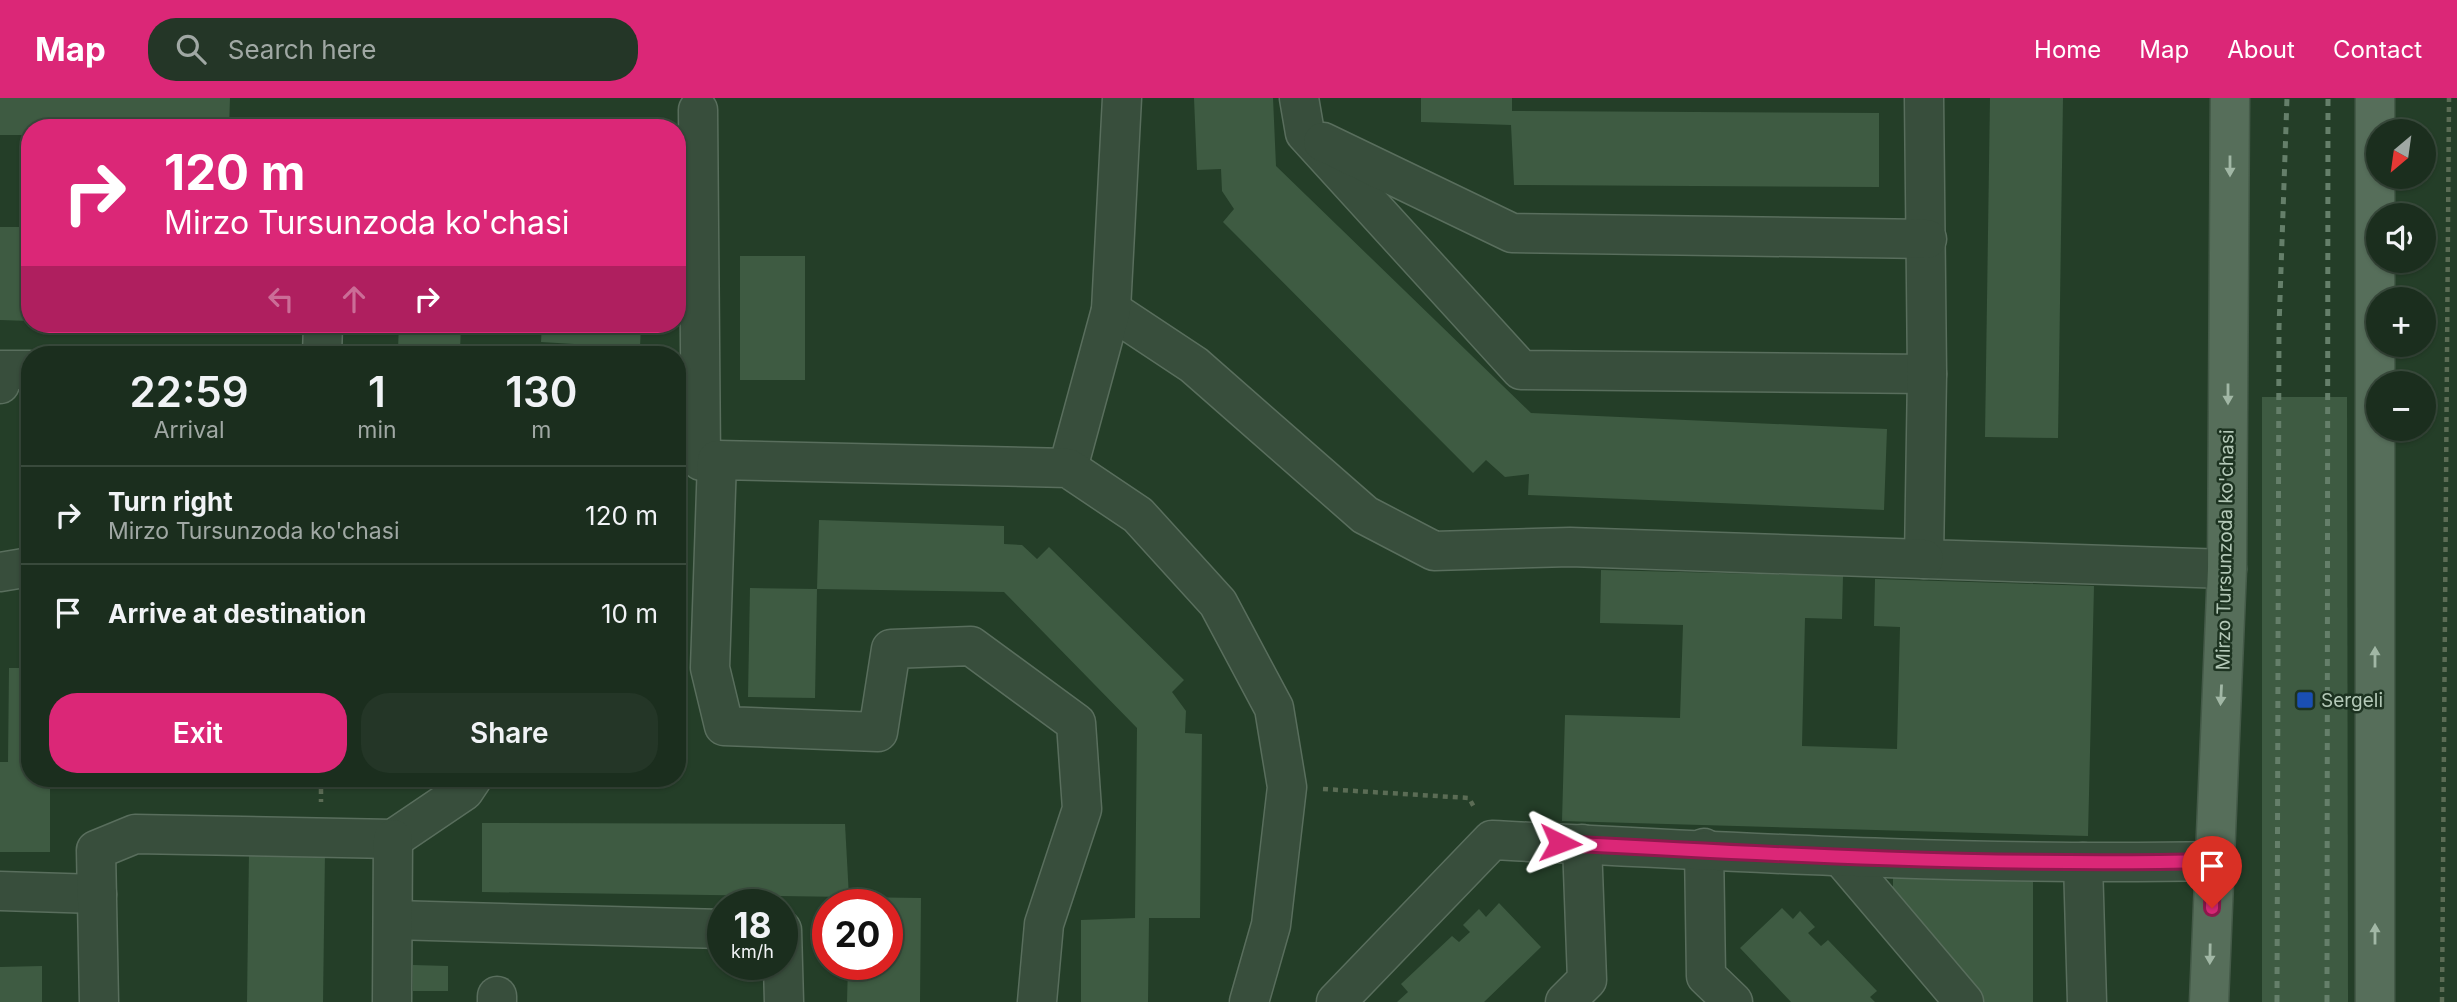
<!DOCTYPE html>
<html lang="en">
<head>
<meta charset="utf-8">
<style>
	body { margin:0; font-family:Inter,sans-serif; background:#243627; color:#f1f3f6; height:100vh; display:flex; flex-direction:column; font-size:26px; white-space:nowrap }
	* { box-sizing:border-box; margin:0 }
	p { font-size:23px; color:#a0a8a4 }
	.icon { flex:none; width:38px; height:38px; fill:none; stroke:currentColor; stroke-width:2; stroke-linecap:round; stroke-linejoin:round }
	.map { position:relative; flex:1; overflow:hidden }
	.drawer { position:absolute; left:21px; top:248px; width:665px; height:441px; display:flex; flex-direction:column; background:#1b2e1e; border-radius:28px; box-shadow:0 2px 5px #0004,0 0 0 2px #394a3c }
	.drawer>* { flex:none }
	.hud { position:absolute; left:21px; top:21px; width:665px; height:214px; border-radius:28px; box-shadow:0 2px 5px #0004,0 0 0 2px #394a3c; background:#db2777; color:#fff; overflow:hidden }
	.needle { width:46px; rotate:209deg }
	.controls { position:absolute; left:2366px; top:21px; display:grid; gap:14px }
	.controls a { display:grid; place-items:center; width:70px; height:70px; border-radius:50%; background:#1b2e1e; box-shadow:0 2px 5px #0004,0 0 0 2px #394a3c; font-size:35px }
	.speed { position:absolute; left:707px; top:791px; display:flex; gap:14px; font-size:35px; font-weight:700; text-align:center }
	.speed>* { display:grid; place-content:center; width:91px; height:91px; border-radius:50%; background:#1b2e1e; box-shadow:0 2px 5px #0004,0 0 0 2px #394a3c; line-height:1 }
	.speed small { font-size:18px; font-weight:400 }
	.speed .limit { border:10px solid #d22; background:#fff; color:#111 }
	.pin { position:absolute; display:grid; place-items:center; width:60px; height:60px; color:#fff; margin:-72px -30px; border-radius:50% 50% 50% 0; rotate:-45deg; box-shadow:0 0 7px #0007 }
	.pin .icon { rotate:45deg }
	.me { position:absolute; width:77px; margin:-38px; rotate:93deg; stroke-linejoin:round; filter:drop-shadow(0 0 5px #0008) }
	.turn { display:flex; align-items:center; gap:24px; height:147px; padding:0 28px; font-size:32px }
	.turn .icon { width:91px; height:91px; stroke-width:2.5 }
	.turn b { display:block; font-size:49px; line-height:60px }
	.lanes { display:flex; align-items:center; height:66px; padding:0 28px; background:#0003; justify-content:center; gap:35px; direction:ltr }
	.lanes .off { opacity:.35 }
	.eta { display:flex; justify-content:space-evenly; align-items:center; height:119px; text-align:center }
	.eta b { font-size:42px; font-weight:600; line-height:49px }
	.primary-button { display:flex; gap:14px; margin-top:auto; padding:14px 28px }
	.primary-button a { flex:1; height:80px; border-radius:28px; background:#db2777; color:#fff; font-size:28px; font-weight:600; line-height:80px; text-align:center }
	.primary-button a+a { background:#243627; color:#f1f3f6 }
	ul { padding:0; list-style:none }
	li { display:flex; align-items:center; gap:21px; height:98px; padding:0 28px; border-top:2px solid #394a3c }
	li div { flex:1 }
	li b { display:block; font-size:26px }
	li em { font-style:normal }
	header { display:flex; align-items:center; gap:42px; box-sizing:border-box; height:98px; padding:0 35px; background:#db2777; color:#fff }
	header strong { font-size:33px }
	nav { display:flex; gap:38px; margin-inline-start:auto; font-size:24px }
	.search { width:490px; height:63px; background:#243627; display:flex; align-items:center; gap:18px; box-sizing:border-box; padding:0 24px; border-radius:28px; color:#a0a8a4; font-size:26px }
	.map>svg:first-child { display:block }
	.building { fill:#3e5b42 }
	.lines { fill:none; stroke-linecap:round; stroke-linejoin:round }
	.minor-casing { stroke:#596e5d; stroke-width:41 }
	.major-casing { stroke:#445a48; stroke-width:41 }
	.path { stroke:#5b6c55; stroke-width:4.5; stroke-dasharray:5 5; stroke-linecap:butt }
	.minor { stroke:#384e3c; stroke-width:38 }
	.major { stroke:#566e5a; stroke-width:38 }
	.rail { stroke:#657f6a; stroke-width:5; stroke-dasharray:7 7; stroke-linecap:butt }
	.oneway { fill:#a1b7a5 }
	.route-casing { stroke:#8e194d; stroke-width:18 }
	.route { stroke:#db2777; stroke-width:12 }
	.transit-dot { fill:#1a4fb4; stroke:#1d3321; stroke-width:2.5 }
	.labels { text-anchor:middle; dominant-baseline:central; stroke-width:5; stroke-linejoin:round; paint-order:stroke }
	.street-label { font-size:19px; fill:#b4c9b8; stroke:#1d3321 }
	.poi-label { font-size:19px; fill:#b4c9b8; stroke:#1d3321; text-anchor:start }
</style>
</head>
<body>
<header>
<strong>Map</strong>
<div class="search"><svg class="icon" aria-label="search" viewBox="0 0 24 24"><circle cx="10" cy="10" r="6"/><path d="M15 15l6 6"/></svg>Search here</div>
<nav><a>Home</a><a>Map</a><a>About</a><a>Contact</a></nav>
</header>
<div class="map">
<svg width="2457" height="904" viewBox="0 0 2457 904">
	<rect width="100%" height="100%" fill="#243e28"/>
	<!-- building -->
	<g class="building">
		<path d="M0,0H230L229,30H30V37H0Z"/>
		<path d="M1194,0H1273L1276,68L1531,315L1887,331L1884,412L1528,397L1529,376L1505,379L1486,362L1473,375L1223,124L1234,111L1222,93L1221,71L1197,72Z"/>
		<path d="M1421,0H1512V13L1879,15V89L1514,87L1511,27L1421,24Z"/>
		<path d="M1990,0H2063L2058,340L1985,339Z"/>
		<path d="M0,129H30V223L0,222Z"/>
		<rect x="740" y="158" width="65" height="124"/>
		<path d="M399,226H461L460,254L398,251Z"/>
		<path d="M542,226H641L640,250L541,244Z"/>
		<path d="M2262,299H2347L2348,904H2262Z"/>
		<path d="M819,422L1004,428V446L1022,447L1037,461L1049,449L1184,582L1172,594L1186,613L1185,635L1202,636L1200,820H1149L1148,904H1081V822L1135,820L1137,630L1004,494L817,491Z"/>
		<path d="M1601,472L1843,478L1842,521L1805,520L1802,648L1897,651L1900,529L1874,528L1875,481L2094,488L2088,738L1562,723L1565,617L1680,620L1683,527L1600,525Z"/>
		<path d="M750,490L817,491L815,600L748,599Z"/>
		<path d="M9,570H30V681H50V754H0V664H8Z"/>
		<path d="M482,725L845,726L849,799L482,794Z"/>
		<path d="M249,754H325L323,904H247Z"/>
		<path d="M1893,779L2033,782V904H1983L1893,802Z"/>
		<path d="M849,799L921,800L920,904H847L848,866H887V807H849Z"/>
		<path d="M1499,805L1541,849L1484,904H1397L1408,894L1401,886L1452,838L1459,844L1470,834L1463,827L1479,811L1486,819Z"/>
		<path d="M1782,810L1793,821L1800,813L1815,829L1808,835L1821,848L1828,842L1877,893L1870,899L1875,904H1791L1740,850Z"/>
		<path d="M413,867L448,868V893H413Z"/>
		<path d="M42,868V904H0V869Z"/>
	</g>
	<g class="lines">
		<defs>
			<g id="minor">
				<path d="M1299,0L1305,35L1521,272L1927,276"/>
				<path d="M1924,0L1927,276L1924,461L2227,471"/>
				<path d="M698,12L701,363"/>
				<path d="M1323,44L1512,135L1927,141"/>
				<path d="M1111,212L1194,267L1365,417L1434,453L1570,449L1924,461"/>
				<path d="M322,257L323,226"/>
				<path d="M0,286L2,272H30"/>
				<path d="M1068,370L1111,212L1122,0"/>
				<path d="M0,474L30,469"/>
				<path d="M1704,750L1706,878L1733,904"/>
				<path d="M1841,759L1964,904"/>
				<path d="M2083,764L2087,904"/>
				<path d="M0,793L97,796"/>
				<path d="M393,822L723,831"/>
				<path d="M782,832L784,904"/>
				<path d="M497,898V904"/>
				<path d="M99,904L96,752L135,736L393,741L464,693L472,681"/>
				<path d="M392,904L393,741"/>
				<path d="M1037,904L1044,826L1082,711L1076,625L971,548L891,551L878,634L724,628L710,570L717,362L1068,370L1138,417L1218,505L1274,610L1287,689L1271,827L1249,904"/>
				<path d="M1336,904L1492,742C1732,754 1973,768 2213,763"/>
				<path d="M1565,904L1587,882L1582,746"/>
			</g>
			<g id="major">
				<path d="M2375,0V904"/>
				<path d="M2209,904L2227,471L2230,0"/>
			</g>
		</defs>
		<!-- minor casing -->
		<use href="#minor" class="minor-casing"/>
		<!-- major casing -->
		<use href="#major" class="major-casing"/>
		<!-- path -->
		<g class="path">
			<path d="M321,681V704"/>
			<path d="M1323,691L1469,700L1475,711"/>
			<path d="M2442,904L2449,0"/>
		</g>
		<!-- minor -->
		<use href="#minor" class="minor"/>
		<!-- major -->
		<use href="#major" class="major"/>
		<!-- rail -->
		<g class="rail">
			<path d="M2277,904L2279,229L2287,0"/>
			<path d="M2327,904L2328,0"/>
		</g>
	</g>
	<!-- one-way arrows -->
	<defs><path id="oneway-solid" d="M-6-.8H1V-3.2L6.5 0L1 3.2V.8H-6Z" transform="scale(1.75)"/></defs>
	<g class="oneway">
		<use href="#oneway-solid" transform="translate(2230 68) rotate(90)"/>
		<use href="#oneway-solid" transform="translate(2228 296) rotate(90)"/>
		<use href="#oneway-solid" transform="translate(2375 559) rotate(-90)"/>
		<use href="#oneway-solid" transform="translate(2221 597) rotate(93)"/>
		<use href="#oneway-solid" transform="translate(2375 836) rotate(-90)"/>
		<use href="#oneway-solid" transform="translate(2210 856) rotate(91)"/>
	</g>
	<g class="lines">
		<defs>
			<path id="route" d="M1560,745C1777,757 1995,768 2213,763L2212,810"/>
		</defs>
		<!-- route casing -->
		<use href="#route" class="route-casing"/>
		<!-- route -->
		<use href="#route" class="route"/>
	</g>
	<!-- markers -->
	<rect class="transit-dot" x="2296" y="593" width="18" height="18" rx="3.5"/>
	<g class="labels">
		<!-- street labels -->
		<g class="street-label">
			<text transform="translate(2225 452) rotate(-89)">Mirzo Tursunzoda ko'chasi</text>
		</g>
		<!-- poi labels -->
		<g class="poi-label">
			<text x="2321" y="602">Sergeli</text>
		</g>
	</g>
</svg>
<div class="controls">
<a><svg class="needle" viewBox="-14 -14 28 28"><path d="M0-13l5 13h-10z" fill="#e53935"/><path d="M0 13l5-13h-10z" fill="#a0a8a4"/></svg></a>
<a><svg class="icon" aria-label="sound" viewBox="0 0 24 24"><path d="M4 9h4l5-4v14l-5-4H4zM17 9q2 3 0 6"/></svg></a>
<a>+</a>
<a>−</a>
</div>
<div class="speed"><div>18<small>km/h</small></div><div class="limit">20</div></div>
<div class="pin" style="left:2212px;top:810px;background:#d93025"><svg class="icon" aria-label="arrive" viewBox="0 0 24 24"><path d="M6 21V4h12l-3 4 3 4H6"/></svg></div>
<svg class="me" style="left:1560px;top:745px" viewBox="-20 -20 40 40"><path d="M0-17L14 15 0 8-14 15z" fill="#db2777" stroke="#fff" stroke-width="4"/></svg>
<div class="hud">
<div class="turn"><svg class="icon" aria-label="right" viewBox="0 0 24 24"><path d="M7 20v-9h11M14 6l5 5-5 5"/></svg><div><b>120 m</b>Mirzo Tursunzoda ko'chasi</div></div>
<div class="lanes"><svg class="icon off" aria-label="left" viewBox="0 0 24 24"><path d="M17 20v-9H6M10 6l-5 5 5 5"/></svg><svg class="icon off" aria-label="ahead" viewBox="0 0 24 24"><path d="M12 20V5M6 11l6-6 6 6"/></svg><svg class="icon" aria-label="right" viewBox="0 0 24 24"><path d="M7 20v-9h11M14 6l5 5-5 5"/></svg></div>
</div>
<section class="drawer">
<div class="eta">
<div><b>22:59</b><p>Arrival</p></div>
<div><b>1</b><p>min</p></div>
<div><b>130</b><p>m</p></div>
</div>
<ul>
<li><svg class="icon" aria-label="right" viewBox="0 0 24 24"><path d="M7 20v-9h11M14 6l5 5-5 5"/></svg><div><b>Turn right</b><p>Mirzo Tursunzoda ko'chasi</p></div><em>120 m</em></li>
<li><svg class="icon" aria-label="arrive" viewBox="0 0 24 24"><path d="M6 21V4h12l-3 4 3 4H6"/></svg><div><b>Arrive at destination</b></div><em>10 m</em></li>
</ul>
<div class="primary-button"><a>Exit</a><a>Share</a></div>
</section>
</div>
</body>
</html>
